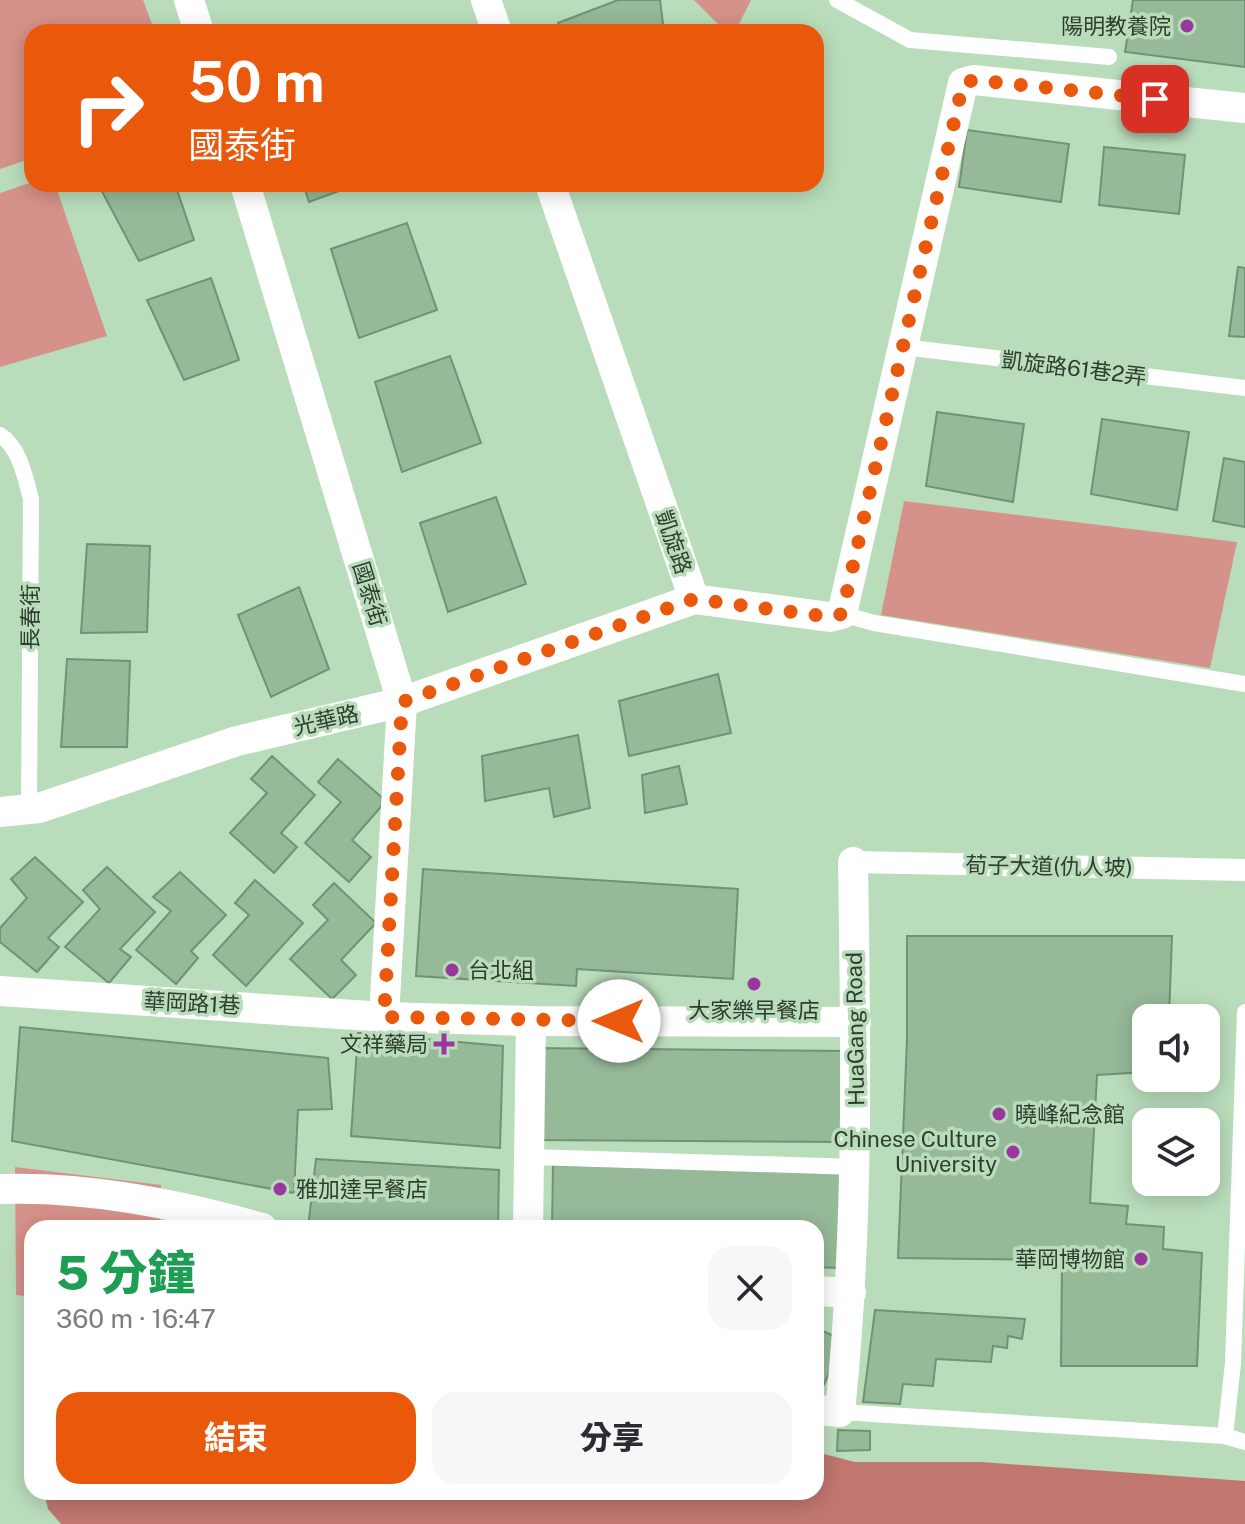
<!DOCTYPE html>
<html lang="zh-TW">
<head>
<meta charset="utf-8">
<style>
	body { margin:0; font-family:"Public Sans","Noto Sans TC",sans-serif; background:#f7f7f7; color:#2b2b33; height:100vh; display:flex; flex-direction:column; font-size:30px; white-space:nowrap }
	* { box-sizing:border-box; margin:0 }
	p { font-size:26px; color:#7c7c81 }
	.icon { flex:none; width:44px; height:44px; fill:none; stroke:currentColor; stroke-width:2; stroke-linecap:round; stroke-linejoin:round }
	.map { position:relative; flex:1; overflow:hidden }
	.sheet { position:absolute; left:24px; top:1220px; width:800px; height:280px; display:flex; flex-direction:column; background:#fff; border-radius:24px; box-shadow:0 4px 20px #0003 }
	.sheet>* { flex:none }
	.top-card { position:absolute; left:24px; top:24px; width:800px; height:168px; border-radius:24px; box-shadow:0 4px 20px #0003; background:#ea580c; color:#fff; overflow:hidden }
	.tools { position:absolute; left:1132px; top:1004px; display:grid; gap:16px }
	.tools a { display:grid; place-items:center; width:88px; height:88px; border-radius:16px; background:#fff; box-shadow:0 4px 20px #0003; font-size:40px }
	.pin { position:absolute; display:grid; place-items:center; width:68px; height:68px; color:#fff; margin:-34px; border-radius:16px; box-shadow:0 4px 12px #0006 }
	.me { position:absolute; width:88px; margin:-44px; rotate:270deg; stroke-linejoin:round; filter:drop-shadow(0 0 6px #0008) }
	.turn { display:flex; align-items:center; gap:28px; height:168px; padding:0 32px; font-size:36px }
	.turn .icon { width:104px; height:104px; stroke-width:2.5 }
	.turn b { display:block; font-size:56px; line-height:68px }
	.round { display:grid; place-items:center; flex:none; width:84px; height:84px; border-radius:24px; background:#f7f7f7 }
	.head { display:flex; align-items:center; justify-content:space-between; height:136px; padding:0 32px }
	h1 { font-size:48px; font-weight:800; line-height:60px; color:#1e9e55 }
	.primary-button { display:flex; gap:16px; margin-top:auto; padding:16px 32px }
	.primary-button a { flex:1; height:92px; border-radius:24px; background:#ea580c; color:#fff; font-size:32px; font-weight:800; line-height:92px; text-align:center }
	.primary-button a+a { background:#f7f7f7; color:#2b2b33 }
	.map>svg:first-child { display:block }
	.green { fill:#d5928a }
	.forest { fill:#c1776f }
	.building { fill:#96b998; stroke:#719373; stroke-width:2 }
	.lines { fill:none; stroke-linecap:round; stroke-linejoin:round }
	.service { stroke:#fff; stroke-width:16 }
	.pedestrian { stroke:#fff; stroke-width:22 }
	.minor { stroke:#fff; stroke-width:30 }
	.route { stroke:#ea580c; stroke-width:14; stroke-dasharray:0 25.2 }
	.poi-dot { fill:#9a379e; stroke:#b9ddbb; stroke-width:3 }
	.labels { text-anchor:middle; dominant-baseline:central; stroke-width:7; stroke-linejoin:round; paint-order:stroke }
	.poi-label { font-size:22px; fill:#2f3d30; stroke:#b9ddbb; text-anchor:end }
	.street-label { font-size:22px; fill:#2f3d30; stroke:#b9ddbb }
</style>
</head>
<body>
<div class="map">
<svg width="1245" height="1524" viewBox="0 0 1245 1524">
	<rect width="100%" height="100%" fill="#b9ddbb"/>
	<!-- green -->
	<g class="green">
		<path d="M0,0H143L155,32H32V158L0,169Z"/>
		<path d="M694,0H751L735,32H726Z"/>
		<path d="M32,182V184H55L107,336L0,367V193Z"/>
		<path d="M904,501L1237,542L1210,668L881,615Z"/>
		<path d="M15,1167L161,1185L160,1228H32V1297L16,1295Z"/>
	</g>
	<!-- forest -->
	<path class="forest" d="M816,1452L855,1462H981L1245,1481V1524H61L48,1509L44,1492H816Z"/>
	<!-- building -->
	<g class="building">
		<path d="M618,0H660L664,32H560L558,23Z"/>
		<path d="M1133,0H1245V67L1125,52Z"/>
		<path d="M967,130L1069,144L1061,202L959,187Z"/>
		<path d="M1104,147L1185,155L1179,214L1099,205Z"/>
		<path d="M98,184H175L194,240L139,261Z"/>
		<path d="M303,184H358L309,202Z"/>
		<path d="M407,223L437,310L359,338L331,249Z"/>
		<path d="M1238,267L1245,268V337L1229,336Z"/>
		<path d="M211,278L239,360L184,380L147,300Z"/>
		<path d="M450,356L481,443L402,472L375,382Z"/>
		<path d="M937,412L1024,424L1013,502L926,486Z"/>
		<path d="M1102,419L1189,432L1177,510L1091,494Z"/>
		<path d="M1224,458L1245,462V527L1213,521Z"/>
		<path d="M496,497L526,584L448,612L420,523Z"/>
		<path d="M87,544L150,546L147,632L81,633Z"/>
		<path d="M299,587L329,669L271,697L238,615Z"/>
		<path d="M67,659L130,661L127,747H61Z"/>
		<path d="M718,674L731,733L629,756L619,701Z"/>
		<path d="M578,735L590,808L554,817L549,788L485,801L482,756Z"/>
		<path d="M272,756L315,795L281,833L297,847L274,873L230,833L267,793L251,779Z"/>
		<path d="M338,759L386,801L352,840L371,857L349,882L305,843L341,802L318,782Z"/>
		<path d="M679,766L687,804L645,813L642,775Z"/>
		<path d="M35,857L83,902L48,938L59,947L37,972L0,942V928L27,898L11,879Z"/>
		<path d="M107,867L155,912L120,949L131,957L109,983L65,947L100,909L83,890Z"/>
		<path d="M423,869L738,889L733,979L577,969L576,986L416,976Z"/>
		<path d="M180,872L226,915L191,951L198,958L176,984L136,950L171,911L153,897Z"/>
		<path d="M255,880L303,923L246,986L213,955L249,915L235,903Z"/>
		<path d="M334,883L376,923L341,960L356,975L332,999L290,959L328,920L313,905Z"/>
		<path d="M907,936H1172L1169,1018H1146V1072L1097,1075L1090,1203L1128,1206L1126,1224L1164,1227L1163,1249L1202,1253L1197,1366H1061L1062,1260L898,1258L907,1039Z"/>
		<path d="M20,1027L328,1058L332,1109L298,1110L294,1193L12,1141Z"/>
		<path d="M358,1033L503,1046L500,1148L351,1136Z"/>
		<path d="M533,1048L848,1051L845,1142L531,1140Z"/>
		<path d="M316,1159L499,1170L498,1228H308Z"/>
		<path d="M553,1165L842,1173L840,1268L816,1267V1228H552Z"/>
		<path d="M875,1310L1025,1319L1022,1339L1008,1336L1007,1348L993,1346L991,1362L936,1359L933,1386L903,1384L900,1404L863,1402Z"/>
		<path d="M816,1328L843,1340L816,1403Z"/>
		<path d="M838,1430L870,1431V1450L837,1451Z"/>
	</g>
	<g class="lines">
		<!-- service -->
		<g class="service">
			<path d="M837,0L910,40L1109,57"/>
			<path d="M903,347L1245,388"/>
			<path d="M0,435C20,448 25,477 31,499L29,809"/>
			<path d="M842,614L874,623L1245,684"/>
			<path d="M530,1157L856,1167"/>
			<path d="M840,1412L1225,1436L1245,1442"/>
			<path d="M1225,1436L1233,1363L1245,1012"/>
		</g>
		<!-- pedestrian -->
		<path class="pedestrian" d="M853,862L1245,870"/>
		<!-- minor -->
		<g class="minor">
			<path d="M189,0L199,32"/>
			<path d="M486,0L497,32"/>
			<path d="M245,184L402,702L384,1017"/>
			<path d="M550,184L694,599"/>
			<path d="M0,812L39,808L237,741L402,702L694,599L830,617L842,614L963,83L974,80L1245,108"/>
			<path d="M0,991L384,1017L531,1021L856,1022"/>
			<path d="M0,1189C87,1186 179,1204 262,1228"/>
			<path d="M528,1228L531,1021"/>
			<path d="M816,1291L851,1293"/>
			<path d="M816,1410L840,1412C859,1229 856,1046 853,862"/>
		</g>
	</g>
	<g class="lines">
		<!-- route -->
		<path class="route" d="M619,1021L384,1017L402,702L694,599L830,617L842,614L963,83L974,80L1155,99"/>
	</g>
	<!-- markers -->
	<g class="poi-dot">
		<circle cx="1187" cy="26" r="8"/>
		<circle cx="452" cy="970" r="8"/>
		<circle cx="754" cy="984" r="8"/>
		<path d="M440 1032h8v8h8v8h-8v8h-8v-8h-8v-8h8z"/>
		<circle cx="999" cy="1114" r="8"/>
		<circle cx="1013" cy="1152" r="8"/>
		<circle cx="280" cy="1189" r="8"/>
		<circle cx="1141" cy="1259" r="8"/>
	</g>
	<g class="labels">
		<!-- poi labels -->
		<g class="poi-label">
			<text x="1171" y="26">陽明教養院</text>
			<text x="468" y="970" text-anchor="start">台北組</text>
			<text x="754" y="1010" text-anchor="middle">大家樂早餐店</text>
			<text x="428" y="1044">文祥藥局</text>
			<text x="1015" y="1114" text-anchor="start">曉峰紀念館</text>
			<text x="997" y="1139">Chinese Culture<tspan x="997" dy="25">University</tspan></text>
			<text x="296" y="1189" text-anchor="start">雅加達早餐店</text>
			<text x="1125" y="1259">華岡博物館</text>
		</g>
		<!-- street labels -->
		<g class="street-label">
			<text transform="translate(1074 368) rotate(7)">凱旋路61巷2弄</text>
			<text transform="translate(674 542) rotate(71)">凱旋路</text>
			<text transform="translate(370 594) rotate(73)">國泰街</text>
			<text transform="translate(30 617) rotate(-90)">長春街</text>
			<text transform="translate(326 720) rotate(-13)">光華路</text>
			<text transform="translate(1049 866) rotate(1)">荀子大道(仇人坡)</text>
			<text transform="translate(192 1003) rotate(3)">華岡路1巷</text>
			<text transform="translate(855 1029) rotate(-91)">HuaGang Road</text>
		</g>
	</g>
</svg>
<div class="tools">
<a><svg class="icon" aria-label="sound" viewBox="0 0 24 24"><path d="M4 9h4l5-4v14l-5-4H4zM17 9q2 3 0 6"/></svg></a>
<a><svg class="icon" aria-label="layers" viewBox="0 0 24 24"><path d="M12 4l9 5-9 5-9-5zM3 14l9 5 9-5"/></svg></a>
</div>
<div class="pin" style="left:1155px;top:99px;background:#d93025"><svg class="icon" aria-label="arrive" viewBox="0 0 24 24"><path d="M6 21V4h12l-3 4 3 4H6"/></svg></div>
<svg class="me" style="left:619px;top:1021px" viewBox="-20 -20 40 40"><circle r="19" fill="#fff"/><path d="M0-13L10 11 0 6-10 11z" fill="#ea580c"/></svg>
<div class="top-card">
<div class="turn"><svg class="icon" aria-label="right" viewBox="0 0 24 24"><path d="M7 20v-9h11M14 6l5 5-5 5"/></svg><div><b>50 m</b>國泰街</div></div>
</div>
<section class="sheet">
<div class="head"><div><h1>5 分鐘</h1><p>360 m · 16:47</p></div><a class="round"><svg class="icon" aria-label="close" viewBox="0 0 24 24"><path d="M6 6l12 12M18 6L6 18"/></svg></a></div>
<div class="primary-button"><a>結束</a><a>分享</a></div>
</section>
</div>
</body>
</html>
